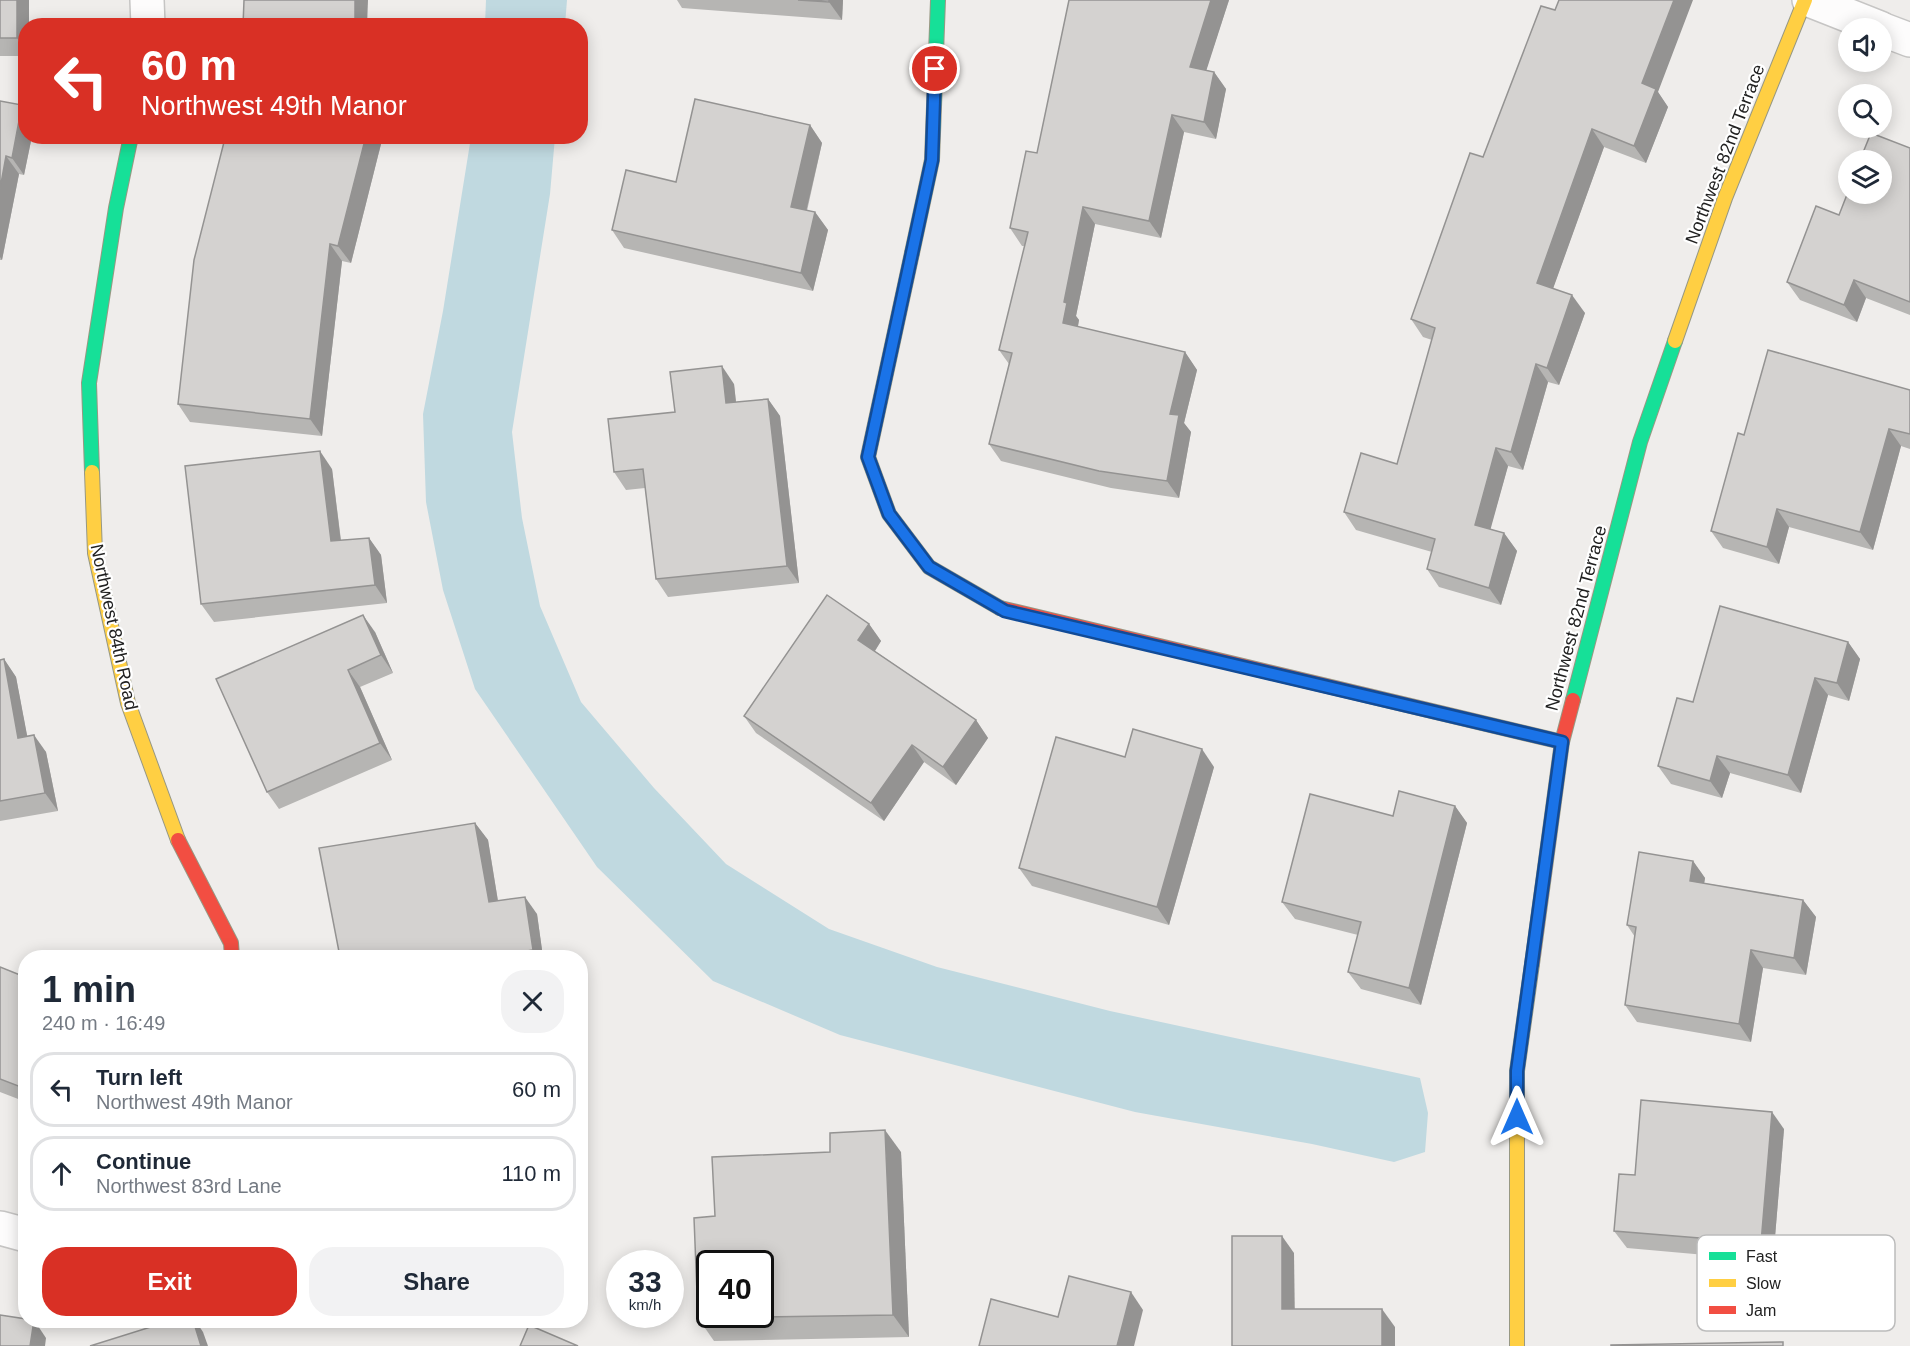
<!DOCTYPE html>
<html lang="en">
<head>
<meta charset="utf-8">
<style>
	body { margin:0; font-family:Helvetica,sans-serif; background:#f2f2f3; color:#1f2937; height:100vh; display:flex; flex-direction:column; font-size:22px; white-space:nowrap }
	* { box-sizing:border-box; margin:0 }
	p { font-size:20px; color:#747a83 }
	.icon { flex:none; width:33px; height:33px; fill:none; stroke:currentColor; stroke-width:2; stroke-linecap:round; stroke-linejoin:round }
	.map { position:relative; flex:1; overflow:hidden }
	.drawer { position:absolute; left:18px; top:950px; width:570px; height:378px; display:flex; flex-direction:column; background:#fff; border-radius:24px; box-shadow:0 3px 15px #0003 }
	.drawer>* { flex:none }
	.banner { position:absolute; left:18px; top:18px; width:570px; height:126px; border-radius:24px; box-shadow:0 3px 15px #0003; background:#d93025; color:#fff; overflow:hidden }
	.buttons { position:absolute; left:1838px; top:18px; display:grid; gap:12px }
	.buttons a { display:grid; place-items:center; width:54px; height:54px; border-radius:50%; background:#fff; box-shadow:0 3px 15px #0003; font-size:30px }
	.speed { position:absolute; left:606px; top:1250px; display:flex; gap:12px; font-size:30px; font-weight:700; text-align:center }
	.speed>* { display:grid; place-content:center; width:78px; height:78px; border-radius:50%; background:#fff; box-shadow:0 3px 15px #0003; line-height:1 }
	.speed small { font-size:15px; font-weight:400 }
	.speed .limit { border:3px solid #111; border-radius:9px; background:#fff; color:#111 }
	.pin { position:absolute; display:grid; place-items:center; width:51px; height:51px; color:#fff; margin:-26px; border:3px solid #fff; border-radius:50%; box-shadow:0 2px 6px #0007 }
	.me { position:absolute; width:66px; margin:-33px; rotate:0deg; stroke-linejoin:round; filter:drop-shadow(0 0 4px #0008) }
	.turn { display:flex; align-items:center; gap:21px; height:126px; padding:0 24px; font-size:27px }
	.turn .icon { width:78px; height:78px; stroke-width:2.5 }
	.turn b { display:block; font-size:42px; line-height:51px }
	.round { display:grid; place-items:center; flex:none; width:63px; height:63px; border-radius:24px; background:#f2f2f3 }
	.summary { display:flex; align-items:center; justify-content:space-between; height:102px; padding:0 24px }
	h1 { font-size:36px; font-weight:800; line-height:45px }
	.cta { display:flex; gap:12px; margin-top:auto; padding:12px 24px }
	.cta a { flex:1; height:69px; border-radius:24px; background:#d93025; color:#fff; font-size:24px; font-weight:800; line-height:69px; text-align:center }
	.cta a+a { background:#f2f2f3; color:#1f2937 }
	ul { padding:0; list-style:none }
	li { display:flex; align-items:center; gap:18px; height:75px; margin:0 12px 9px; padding:0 12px; border:3px solid #e0e1e3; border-radius:24px }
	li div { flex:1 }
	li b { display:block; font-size:22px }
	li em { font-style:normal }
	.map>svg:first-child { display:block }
	.water { fill:#c0d9e0 }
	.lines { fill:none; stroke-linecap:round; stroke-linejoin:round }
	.street-casing { stroke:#c6c5c4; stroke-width:36 }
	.fast-casing { stroke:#979883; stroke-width:16 }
	.slow-casing { stroke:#979883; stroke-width:16 }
	.jam-casing { stroke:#979883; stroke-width:16 }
	.street { stroke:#fdfcfc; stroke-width:33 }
	.fast { stroke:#16e098; stroke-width:14 }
	.slow { stroke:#ffcf43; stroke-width:14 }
	.jam { stroke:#f24e42; stroke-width:14 }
	.wall { fill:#b6b5b3 }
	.shaded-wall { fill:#949392 }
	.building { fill:#d4d2d0; stroke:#949392; stroke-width:1.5; fill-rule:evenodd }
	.route-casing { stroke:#114b97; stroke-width:15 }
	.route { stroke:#1a73e8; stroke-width:10 }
	.labels { text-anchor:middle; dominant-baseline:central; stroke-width:4.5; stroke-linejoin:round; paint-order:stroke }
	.street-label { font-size:18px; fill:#212121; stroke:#fff }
	.key { fill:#fff; stroke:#bcbcbc; stroke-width:1.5 }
	.key-label { font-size:16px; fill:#212121 }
</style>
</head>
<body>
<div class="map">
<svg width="1910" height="1346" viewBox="0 0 1910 1346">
	<rect width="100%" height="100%" fill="#efedeb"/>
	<!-- water -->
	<g class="water">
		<path d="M486,0H567L565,25H485Z"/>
		<path d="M471,137H555L550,194L512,432L522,518L540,606L581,702L654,788L726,864L829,929L937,967L1110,1011L1420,1078L1428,1113L1425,1152L1394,1162L1312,1144L1135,1112L840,1035L713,981L597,867L475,689L443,590L426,502L423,414L443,311Z"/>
	</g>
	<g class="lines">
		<defs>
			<g id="street">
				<path d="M147,0L148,26"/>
				<path d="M1809,0L1880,28"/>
				<path d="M1881,29L1910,40"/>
				<path d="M0,1228L26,1235"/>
			</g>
			<g id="fast">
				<path d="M912,253L932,160L938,0"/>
				<path d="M92,472L89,383L116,208L131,136"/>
				<path d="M1573,700L1640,442L1675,341"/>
			</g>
			<g id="slow">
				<path d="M912,253L868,457L889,514L929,567L1000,608"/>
				<path d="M1675,341L1725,198L1805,0"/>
				<path d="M92,472L95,553L128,703L178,840"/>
				<path d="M1517,1346V1071L1532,964"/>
			</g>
			<g id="jam">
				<path d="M1000,608L1562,742"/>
				<path d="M178,840L231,943L232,957"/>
				<path d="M1532,964L1562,742L1573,700"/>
			</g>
		</defs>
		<!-- street casing -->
		<use href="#street" class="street-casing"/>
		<!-- fast casing -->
		<use href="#fast" class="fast-casing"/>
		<!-- slow casing -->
		<use href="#slow" class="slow-casing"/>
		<!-- jam casing -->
		<use href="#jam" class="jam-casing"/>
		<!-- street -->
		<use href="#street" class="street"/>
		<!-- fast -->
		<use href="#fast" class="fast"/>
		<!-- slow -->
		<use href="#slow" class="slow"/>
		<!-- jam -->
		<use href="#jam" class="jam"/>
	</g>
	<!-- wall -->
	<g class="wall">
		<path d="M0,0H29V26H26V56H0Z"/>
		<path d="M677,0H843L842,20L682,8Z"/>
		<path d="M1068,0H1229L1206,70L1214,72L1226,89L1216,139L1184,132L1161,238L1095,224L1076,316L1079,320L1078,327L1185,352L1197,370L1184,423L1191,432L1179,498L1111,488L1001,461L989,444L1009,364L999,350L1025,246H1022L1010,228L1037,153L1069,0Z"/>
		<path d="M1555,10L1658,92L1668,107L1646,163L1604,147L1553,288L1585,313L1559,385L1548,382L1523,470L1508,466L1490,529L1504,533L1517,551L1501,605L1439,587L1427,569L1432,552L1356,530L1344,512L1397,464L1432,340L1423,337L1411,319L1483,157Z"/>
		<path d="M0,101L26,136H32L24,175L19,174L2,260H0Z"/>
		<path d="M810,125L822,143L807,211L815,212L828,230L813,291L624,248L612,230L676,182Z"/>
		<path d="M231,136H383L351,263L342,261L322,436L190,422L178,404Z"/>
		<path d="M1910,148V315L1866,298L1857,322L1800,300L1787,282L1839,215Z"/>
		<path d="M734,384L736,402L768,399L780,416L799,583L668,597L656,579L645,488L626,490L614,472L675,412Z"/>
		<path d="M1910,390V449L1901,446L1873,550L1789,527L1779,564L1723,548L1711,531L1744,435Z"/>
		<path d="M332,469L341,540L369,538L381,555L387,603L214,622L201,604Z"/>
		<path d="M869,624L881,641L875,651L976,720L988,738L956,785L924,762L884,821L756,733L744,716Z"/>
		<path d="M375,632L393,673L360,687L392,760L279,809L267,792L216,679Z"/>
		<path d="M1848,642L1860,659L1849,701L1828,695L1801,793L1730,773L1722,798L1671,784L1658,766L1693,702Z"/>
		<path d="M4,659L16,677L27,736L46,752L58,811L0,821V660Z"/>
		<path d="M1125,757L1214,767L1169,925L1032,886L1019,868Z"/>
		<path d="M1455,806L1467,823L1421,1005L1361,989L1348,972L1358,935L1295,919L1282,902L1393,816Z"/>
		<path d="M475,823L488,840L498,901L537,914L543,957H340Z"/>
		<path d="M1693,861L1705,878L1704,883L1803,900L1816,917L1806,975L1763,968L1751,1042L1637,1022L1625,1005L1635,937L1627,925Z"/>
		<path d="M0,967L20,975L26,968V1102L0,1092Z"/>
		<path d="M1784,1129L1773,1261L1627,1248L1614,1231L1635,1175Z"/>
		<path d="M901,1152L909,1337L714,1341L698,1318L715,1216Z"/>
	</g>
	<!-- shaded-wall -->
	<g class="shaded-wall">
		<path d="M17,0H29V26H26V50L17,38Z"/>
		<path d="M355,0H368L367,26H355Z"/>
		<path d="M829,0H843L842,20L829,2Z"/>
		<path d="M1211,0H1229L1202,84L1190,67Z"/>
		<path d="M1674,0H1693L1658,92L1668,107L1646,163L1634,146L1642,83Z"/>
		<path d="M1214,72L1226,89L1216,139L1204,122Z"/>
		<path d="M22,105L26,110V136H32L24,175L12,158Z"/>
		<path d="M1172,115L1184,132L1161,238L1149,221Z"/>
		<path d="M810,125L822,143L803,225L791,207Z"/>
		<path d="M1592,129L1604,147L1549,300L1537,283Z"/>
		<path d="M366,136H383L351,263L338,246Z"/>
		<path d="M6,156L19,174L2,260L0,257V189Z"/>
		<path d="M1083,207L1095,224L1076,316L1079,320L1075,340L1063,323L1064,302Z"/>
		<path d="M815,212L828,230L813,291L801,273Z"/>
		<path d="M330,244L342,261L322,436L310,419Z"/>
		<path d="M1854,280L1866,298L1857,322L1844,305Z"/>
		<path d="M1572,295L1585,313L1559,385L1547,368Z"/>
		<path d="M1185,352L1197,370L1184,423L1191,432L1179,498L1167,481L1170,414Z"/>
		<path d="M1536,364L1548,382L1523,470L1511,452Z"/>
		<path d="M722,366L734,384L738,421L726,403Z"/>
		<path d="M768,399L780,416L799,583L787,566Z"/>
		<path d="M1889,429L1901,446L1873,550L1860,532Z"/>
		<path d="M1496,448L1508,466L1487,542L1475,525Z"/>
		<path d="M320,451L332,469L343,559L331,541Z"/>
		<path d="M1777,509L1789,527L1779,564L1767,547Z"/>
		<path d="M1504,533L1517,551L1501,605L1489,588Z"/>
		<path d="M369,538L381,555L387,603L375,585Z"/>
		<path d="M363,615L375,632L393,673L381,655Z"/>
		<path d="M869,624L881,641L871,657L858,640Z"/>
		<path d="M1848,642L1860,659L1849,701L1837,683Z"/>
		<path d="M4,659L16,677L31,756L18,738Z"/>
		<path d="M348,670L360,687L392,760L380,743Z"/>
		<path d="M1815,678L1828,695L1801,793L1788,775Z"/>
		<path d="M976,720L988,738L956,785L943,767Z"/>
		<path d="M34,735L46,752L58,811L45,793Z"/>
		<path d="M912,745L924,762L884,821L871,803Z"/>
		<path d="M1202,749L1214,767L1169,925L1157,907Z"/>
		<path d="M1717,756L1730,773L1722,798L1710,781Z"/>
		<path d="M1455,806L1467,823L1421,1005L1409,988Z"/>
		<path d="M475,823L488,840L501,920L489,902Z"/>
		<path d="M1693,861L1705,878L1702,898L1690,881Z"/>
		<path d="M525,897L537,914L543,957H538L533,950Z"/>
		<path d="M1803,900L1816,917L1806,975L1794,958Z"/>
		<path d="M1751,950L1763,968L1751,1042L1739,1024Z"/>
		<path d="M1772,1112L1784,1129L1773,1261L1761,1243Z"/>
		<path d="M885,1130L901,1152L909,1337L893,1315Z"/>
		<path d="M1282,1236L1294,1253L1295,1327L1282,1309Z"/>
		<path d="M1131,1292L1143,1310L1134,1346H1117Z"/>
		<path d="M1382,1309L1395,1327V1346H1382Z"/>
		<path d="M34,1320L46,1338L45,1346H30Z"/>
		<path d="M193,1320H195L203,1332L208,1346H201Z"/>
	</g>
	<!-- building -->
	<g class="building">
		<rect x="0" y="0" width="17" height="38"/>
		<path d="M244,0H355V26H243Z"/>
		<path d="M798,0H829V2Z"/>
		<path d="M1069,0H1211L1190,67L1214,72L1204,122L1172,115L1149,221L1083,207L1064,302L1067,303L1063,323L1185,352L1170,414L1179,415L1167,481L1099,471L989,444L1012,353L999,350L1028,232L1010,228L1026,151L1037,153Z"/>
		<path d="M1559,0H1674L1642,83L1656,89L1634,146L1592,129L1537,283L1572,295L1547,368L1536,364L1511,452L1496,448L1475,525L1504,533L1489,588L1427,569L1435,539L1344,512L1361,453L1397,464L1435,328L1411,319L1470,153L1483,157L1541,6L1555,10Z"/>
		<path d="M695,99L810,125L791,207L815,212L801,273L612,230L626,170L676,182Z"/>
		<path d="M0,101L22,105L12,158L6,156L0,189Z"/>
		<path d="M1871,133L1910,148V302L1854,280L1844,305L1787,282L1816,206L1839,215L1848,192V194H1881V160H1860Z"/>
		<path d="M231,136H366L338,246L330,244L310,419L178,404L194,260L224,142L230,143Z"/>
		<path d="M1768,350L1910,390V434L1889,429L1860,532L1777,509L1767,547L1711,531L1738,433L1744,435Z"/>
		<path d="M722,366L726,403L768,399L787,566L656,579L643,469L614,472L608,419L675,412L670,372Z"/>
		<path d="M320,451L331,541L369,538L375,585L201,604L185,466Z"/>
		<path d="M827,595L869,624L858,640L976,720L943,767L912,745L871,803L744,716Z"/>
		<path d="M1720,606L1848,642L1837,683L1815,678L1788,775L1717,756L1710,781L1658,766L1677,698L1693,702Z"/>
		<path d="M363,615L381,655L348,670L380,743L267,792L216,679Z"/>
		<path d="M4,659L18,738L34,735L45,793L0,801V660Z"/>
		<path d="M1133,729L1202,749L1157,907L1019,868L1056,737L1125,757Z"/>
		<path d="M1399,791L1455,806L1409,988L1348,972L1361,922L1282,902L1310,794L1393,816Z"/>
		<path d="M475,823L489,902L525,897L533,950L490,957H340L319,848Z"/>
		<path d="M1639,852L1693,861L1690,881L1803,900L1794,958L1751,950L1739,1024L1625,1005L1636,927L1627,925Z"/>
		<path d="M0,967L20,975L24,967L26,968V1089L0,1079Z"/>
		<path d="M1641,1100L1772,1112L1761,1243L1614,1231L1619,1174L1635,1175Z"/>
		<path d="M885,1130L893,1315L698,1318L694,1218L715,1216L712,1157L830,1152V1133ZM710,1263H760V1314H710Z"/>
		<path d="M1232,1236H1282V1309H1382V1346H1232Z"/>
		<path d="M1069,1276L1131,1292L1117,1346H979L991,1299L1058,1317Z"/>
		<path d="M0,1315L26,1319V1320H34L30,1346H0Z"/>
		<path d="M173,1320H193L201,1346H90Z"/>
		<path d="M529,1325L578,1346H520Z"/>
		<path d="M1783,1342V1346H1611V1345Z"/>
	</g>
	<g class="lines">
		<defs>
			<path id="route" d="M935,69L932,160L868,457L889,514L929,567L1005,611L1562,742L1517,1071V1117"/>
		</defs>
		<!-- route casing -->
		<use href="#route" class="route-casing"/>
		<!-- route -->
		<use href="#route" class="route"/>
	</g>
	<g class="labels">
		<!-- street labels -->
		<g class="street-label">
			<text transform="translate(1725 154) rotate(-69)">Northwest 82nd Terrace</text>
			<text transform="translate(1576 618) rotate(-75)">Northwest 82nd Terrace</text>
			<text transform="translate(114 627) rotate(78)">Northwest 84th Road</text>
		</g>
	</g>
	<!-- legend -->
	<rect x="1697" y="1235" width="198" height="96" rx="9" class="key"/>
	<rect x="1709" y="1252" width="27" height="8" fill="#16e098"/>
	<rect x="1709" y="1279" width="27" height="8" fill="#ffcf43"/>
	<rect x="1709" y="1306" width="27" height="8" fill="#f24e42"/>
	<g class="key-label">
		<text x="1746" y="1262">Fast</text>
		<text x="1746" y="1289">Slow</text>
		<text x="1746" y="1316">Jam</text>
	</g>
</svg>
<div class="buttons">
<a><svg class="icon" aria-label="sound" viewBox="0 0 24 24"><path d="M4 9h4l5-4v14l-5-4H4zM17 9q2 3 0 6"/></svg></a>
<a><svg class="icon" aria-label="search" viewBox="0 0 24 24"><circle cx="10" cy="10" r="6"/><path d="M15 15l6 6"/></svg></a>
<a><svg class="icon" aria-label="layers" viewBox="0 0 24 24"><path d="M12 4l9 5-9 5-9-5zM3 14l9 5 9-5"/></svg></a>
</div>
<div class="speed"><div>33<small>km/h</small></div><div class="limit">40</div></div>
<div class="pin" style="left:935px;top:69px;background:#d93025"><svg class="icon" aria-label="arrive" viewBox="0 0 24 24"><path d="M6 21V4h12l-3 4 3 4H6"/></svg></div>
<svg class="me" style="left:1517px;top:1117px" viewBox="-20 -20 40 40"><path d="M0-17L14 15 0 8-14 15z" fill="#1a73e8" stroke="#fff" stroke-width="4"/></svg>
<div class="banner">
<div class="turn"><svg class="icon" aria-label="left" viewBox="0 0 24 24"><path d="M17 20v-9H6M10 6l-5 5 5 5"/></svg><div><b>60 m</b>Northwest 49th Manor</div></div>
</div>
<section class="drawer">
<div class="summary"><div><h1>1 min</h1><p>240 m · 16:49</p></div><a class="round"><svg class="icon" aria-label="close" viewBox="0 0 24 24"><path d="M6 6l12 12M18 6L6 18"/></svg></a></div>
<ul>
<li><svg class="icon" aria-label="left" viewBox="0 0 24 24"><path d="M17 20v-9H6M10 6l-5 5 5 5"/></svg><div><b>Turn left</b><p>Northwest 49th Manor</p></div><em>60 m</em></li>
<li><svg class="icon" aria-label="ahead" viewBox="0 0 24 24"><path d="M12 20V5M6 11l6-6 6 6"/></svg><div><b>Continue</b><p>Northwest 83rd Lane</p></div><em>110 m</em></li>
</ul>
<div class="cta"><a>Exit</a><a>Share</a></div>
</section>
</div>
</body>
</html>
